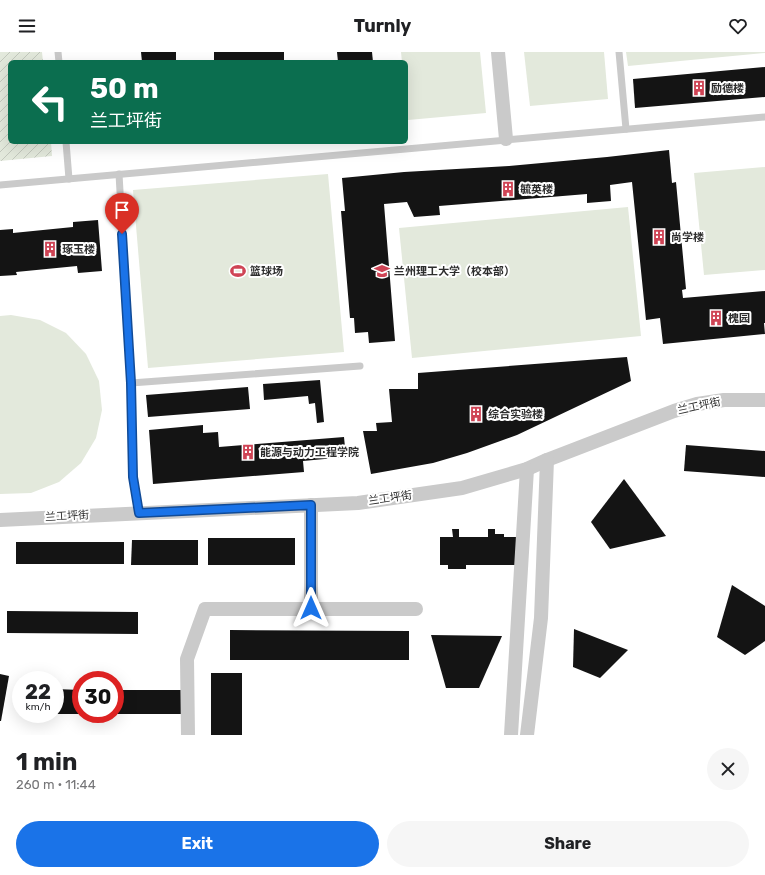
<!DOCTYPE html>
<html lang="en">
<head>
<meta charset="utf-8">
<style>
	body { margin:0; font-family:Rubik,"Noto Sans SC",sans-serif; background:#f6f6f6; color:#202124; height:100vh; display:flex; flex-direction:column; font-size:15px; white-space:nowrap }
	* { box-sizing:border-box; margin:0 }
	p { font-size:13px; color:#757577 }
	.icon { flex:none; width:22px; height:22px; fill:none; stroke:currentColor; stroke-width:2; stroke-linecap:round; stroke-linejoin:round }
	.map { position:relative; height:683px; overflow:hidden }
	.details { display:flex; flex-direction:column; background:#fff; flex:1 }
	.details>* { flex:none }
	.top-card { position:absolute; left:8px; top:8px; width:400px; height:84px; border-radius:6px; box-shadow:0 4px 16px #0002; background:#0b6e4f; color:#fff; overflow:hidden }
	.speed { position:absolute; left:12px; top:619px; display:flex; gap:8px; font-size:20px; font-weight:700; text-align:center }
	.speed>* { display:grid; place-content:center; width:52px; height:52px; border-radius:50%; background:#fff; box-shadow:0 4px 16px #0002; line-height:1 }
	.speed small { font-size:10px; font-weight:400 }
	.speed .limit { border:6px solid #d22; background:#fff; color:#111 }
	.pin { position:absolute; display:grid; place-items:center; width:34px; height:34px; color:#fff; margin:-41px -17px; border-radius:50% 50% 50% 0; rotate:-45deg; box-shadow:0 0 4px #0007 }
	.pin .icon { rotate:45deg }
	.me { position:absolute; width:44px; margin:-22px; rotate:0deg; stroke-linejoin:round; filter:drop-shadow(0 0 3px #0008) }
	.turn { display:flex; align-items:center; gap:14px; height:84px; padding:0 16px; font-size:18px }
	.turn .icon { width:52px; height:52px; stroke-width:2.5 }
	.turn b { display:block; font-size:28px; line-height:34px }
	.round { display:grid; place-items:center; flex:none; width:42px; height:42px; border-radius:21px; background:#f6f6f6 }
	.overview { display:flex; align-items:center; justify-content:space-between; height:68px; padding:0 16px }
	h1 { font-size:24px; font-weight:700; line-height:30px }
	.cta { display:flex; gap:8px; margin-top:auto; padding:8px 16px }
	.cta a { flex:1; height:46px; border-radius:24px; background:#1a73e8; color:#fff; font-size:16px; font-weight:700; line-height:46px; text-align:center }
	.cta a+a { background:#f6f6f6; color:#202124 }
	header { display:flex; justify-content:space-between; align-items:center; height:52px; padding:0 16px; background:#fff; font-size:18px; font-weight:700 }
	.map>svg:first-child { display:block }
	.grass { fill:#e3e9dc }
	.garden { fill:url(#garden-furrows) }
	.building { fill:#141414 }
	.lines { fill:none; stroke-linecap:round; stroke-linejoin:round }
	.lane { stroke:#cacaca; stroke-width:7 }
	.street { stroke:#cacaca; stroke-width:14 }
	.route-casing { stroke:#114b97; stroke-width:10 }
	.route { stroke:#1a73e8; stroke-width:7 }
	.labels { text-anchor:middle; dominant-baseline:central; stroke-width:4; stroke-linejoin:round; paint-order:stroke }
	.poi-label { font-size:11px; font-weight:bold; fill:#2d2d2d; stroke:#fff; text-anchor:start }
	.street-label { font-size:11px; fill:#2d2d2d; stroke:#fff }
</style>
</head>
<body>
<header><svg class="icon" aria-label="menu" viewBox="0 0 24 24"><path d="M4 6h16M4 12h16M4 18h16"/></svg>Turnly<svg class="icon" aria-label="heart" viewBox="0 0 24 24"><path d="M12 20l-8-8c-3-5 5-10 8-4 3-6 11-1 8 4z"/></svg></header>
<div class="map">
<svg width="765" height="683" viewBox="0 0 765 683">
	<defs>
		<pattern id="garden-furrows" width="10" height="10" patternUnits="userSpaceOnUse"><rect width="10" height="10" fill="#e3e9dc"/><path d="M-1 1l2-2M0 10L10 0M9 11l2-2" fill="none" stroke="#c3c8bd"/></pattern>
	</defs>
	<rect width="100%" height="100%" fill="#fff"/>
	<!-- grass -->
	<g class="grass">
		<path d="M401,0H480L486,61L408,68L406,51V10H402Z"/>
		<path d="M524,0H604L608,47L530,54Z"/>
		<path d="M626,0H765V1L628,14Z"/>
		<path d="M765,115V218L704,223L694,121Z"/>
		<path d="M328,122L344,300L148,316L133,138Z"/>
		<path d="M628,155L641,284L412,306L399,176Z"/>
		<path d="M11,263L40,268L66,281L86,302L99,329L102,358L96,386L81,411L59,430L31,441L0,442V264Z"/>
	</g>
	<!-- garden -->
	<path class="garden" d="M0,0H42L43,10H10V90H51L52,104L0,109Z"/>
	<!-- building -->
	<g class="building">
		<path d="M141,0H176V10H142Z"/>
		<rect x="214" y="0" width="70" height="10"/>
		<path d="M337,0H372L373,10H338Z"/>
		<path d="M765,15V45L635,56L633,27Z"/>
		<path d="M669,98L672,131L676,130L686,237L682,238L683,246L765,239V271H764L765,282L663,292L660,266L646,268L632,130L610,133L611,149L587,151V142L439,154L440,163L414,165L407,150L384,152L395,289L369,291L368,280L355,281L354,266H350L341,159H345L342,126L404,120L509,114L607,105Z"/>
		<path d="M98,168L102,219L78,221L77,214L16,220L17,223L0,224V178L13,177V181L73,175V170Z"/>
		<path d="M627,305L631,329L517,383L467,401L433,411L371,422L363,379H377L376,371L392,370L389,337H418V321Z"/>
		<path d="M320,328L324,370L317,371L315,351L309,352L308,344L264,348L263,332Z"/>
		<path d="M248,335L250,357L148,365L146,343Z"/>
		<path d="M203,373V381L218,380L219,395L344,385L346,405L303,409L304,420L153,432L149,378Z"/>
		<path d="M686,393L765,399V425L684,419Z"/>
		<path d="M624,427L666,484L610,497L591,470Z"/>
		<path d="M452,477H459V485H488V477H495V482H504V485H516V513H466V517H448V513H440V485H453Z"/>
		<rect x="208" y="486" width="87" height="27"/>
		<path d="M132,488H198V513H131Z"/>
		<rect x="16" y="490" width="108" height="22"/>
		<path d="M732,533L765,554V589L745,603L717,585Z"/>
		<path d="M7,559L138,560V582L7,581Z"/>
		<path d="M574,577L628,598L600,626L573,615Z"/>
		<path d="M230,578L409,579V608H230Z"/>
		<path d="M431,583L502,584L479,636H446Z"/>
		<rect x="211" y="621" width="31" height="62"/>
		<path d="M0,622L9,624L1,669H0Z"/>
		<path d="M55,637L81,638V662H55Z"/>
		<rect x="115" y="638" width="66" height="24"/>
	</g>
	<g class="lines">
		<!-- lane -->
		<g class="lane">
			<path d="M58,0L59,10"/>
			<path d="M619,0L626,77"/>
			<path d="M66,90L69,127"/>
			<path d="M119,122L131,331L133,425L139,461"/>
			<path d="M0,133L765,65"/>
			<path d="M131,331L360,314"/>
		</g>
		<!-- street -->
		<g class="street">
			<path d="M498,0L506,87"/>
			<path d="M311,453V556"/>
			<path d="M0,468L358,451L462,436L527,417L547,408L674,359L697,352L724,348H765"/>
			<path d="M188,683L187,607L205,557H416"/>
			<path d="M511,683L527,417"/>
			<path d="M527,683L541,566L547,408"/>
		</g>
	</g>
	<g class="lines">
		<defs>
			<path id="route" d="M122,182L131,331L133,425L139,461L311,453V556"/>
		</defs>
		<!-- route casing -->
		<use href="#route" class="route-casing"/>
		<!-- route -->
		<use href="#route" class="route"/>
	</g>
	<!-- icons -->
	<defs>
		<symbol id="building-bare" viewBox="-9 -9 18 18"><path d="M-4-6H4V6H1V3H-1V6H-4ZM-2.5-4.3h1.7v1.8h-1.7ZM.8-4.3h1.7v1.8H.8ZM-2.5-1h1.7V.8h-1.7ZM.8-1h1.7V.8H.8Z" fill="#cf4455" stroke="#fff" stroke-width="2.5" paint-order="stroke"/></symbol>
		<symbol id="stadium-bare" viewBox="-9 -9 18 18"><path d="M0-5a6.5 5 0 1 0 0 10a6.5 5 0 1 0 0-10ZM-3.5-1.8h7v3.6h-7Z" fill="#cf4455" stroke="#fff" stroke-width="2.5" paint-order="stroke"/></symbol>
		<symbol id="university-bare" viewBox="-9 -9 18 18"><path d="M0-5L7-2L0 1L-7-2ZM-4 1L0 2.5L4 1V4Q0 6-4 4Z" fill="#cf4455" stroke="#fff" stroke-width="2.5" paint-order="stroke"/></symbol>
	</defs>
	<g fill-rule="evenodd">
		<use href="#building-bare" x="688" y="25" width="22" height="22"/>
		<use href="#building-bare" x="497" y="126" width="22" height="22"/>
		<use href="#building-bare" x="648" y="174" width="22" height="22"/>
		<use href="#building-bare" x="39" y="186" width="22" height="22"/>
		<use href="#stadium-bare" x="227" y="208" width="22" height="22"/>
		<use href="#university-bare" x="371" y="208" width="22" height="22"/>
		<use href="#building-bare" x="705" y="255" width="22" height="22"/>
		<use href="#building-bare" x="465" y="351" width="22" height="22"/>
		<use href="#building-bare" x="237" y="389" width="22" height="22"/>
	</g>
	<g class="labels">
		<!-- poi labels -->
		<g class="poi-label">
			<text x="711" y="36">励德楼</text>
			<text x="520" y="137">毓英楼</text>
			<text x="671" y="185">尚学楼</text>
			<text x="62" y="197">琢玉楼</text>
			<text x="250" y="219">篮球场</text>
			<text x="394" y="219">兰州理工大学（校本部）</text>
			<text x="728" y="266">槐园</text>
			<text x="488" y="362">综合实验楼</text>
			<text x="260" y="400">能源与动力工程学院</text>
		</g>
		<!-- street labels -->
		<g class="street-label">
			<text transform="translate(699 354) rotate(-12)">兰工坪街</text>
			<text transform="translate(390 446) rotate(-8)">兰工坪街</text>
			<text transform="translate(67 464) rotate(-3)">兰工坪街</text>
		</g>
	</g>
</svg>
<div class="speed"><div>22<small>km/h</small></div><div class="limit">30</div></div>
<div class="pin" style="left:122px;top:182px;background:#d93025"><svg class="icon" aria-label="arrive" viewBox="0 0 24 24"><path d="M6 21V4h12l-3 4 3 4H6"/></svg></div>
<svg class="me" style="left:311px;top:556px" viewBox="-20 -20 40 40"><path d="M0-17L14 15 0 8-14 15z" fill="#1a73e8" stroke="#fff" stroke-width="4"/></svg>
<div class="top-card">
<div class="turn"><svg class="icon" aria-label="left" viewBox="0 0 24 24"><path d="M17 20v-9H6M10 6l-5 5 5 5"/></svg><div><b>50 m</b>兰工坪街</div></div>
</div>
</div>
<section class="details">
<div class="overview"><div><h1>1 min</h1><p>260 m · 11:44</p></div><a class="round"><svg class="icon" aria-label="close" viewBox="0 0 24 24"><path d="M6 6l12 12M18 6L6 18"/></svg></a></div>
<div class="cta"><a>Exit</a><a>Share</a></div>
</section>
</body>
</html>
